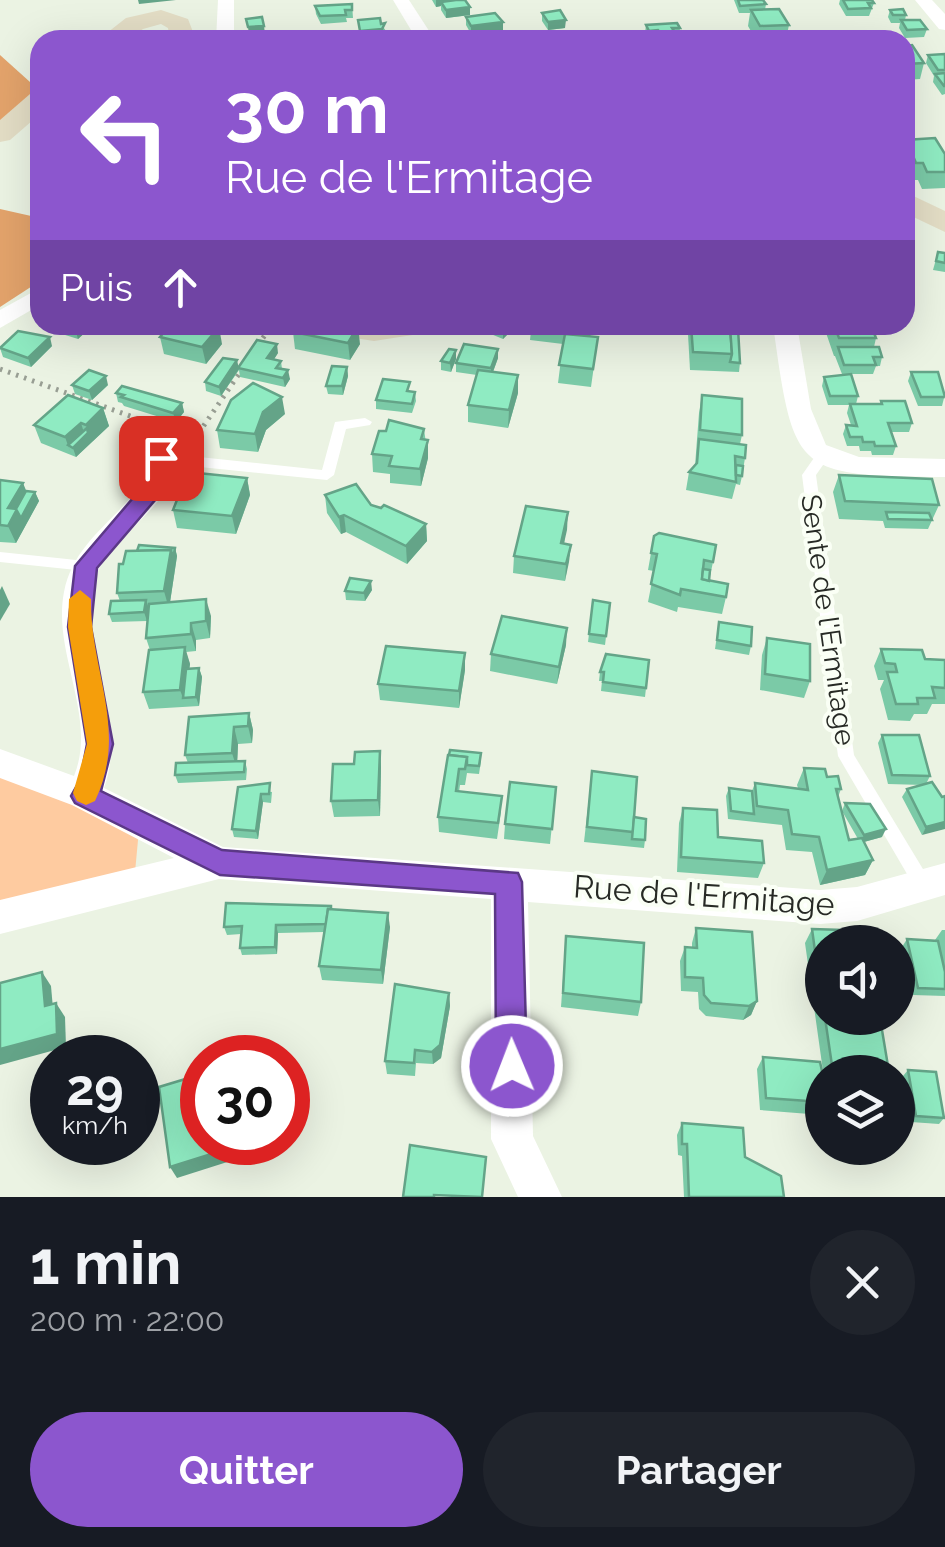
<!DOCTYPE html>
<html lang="fr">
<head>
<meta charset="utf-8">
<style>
	body { margin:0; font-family:Raleway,sans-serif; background:#20242c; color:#f1f3f6; height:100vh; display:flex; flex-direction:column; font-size:38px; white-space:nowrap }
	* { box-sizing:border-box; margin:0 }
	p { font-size:32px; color:#9ea1a6 }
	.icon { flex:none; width:55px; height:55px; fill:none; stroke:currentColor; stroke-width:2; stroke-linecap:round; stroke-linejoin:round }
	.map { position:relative; height:1197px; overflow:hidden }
	.panel { display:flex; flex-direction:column; background:#171b24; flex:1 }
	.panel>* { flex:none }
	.top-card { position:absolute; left:30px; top:30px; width:885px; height:305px; border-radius:30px; box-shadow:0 10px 40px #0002; background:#8c56ce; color:#fff; overflow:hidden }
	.fabs { position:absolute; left:805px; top:925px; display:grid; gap:20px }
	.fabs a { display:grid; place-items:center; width:110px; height:110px; border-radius:50%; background:#171b24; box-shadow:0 10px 40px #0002; font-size:50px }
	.speed { position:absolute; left:30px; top:1035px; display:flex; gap:20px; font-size:50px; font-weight:700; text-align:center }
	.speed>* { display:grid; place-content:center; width:130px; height:130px; border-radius:50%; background:#171b24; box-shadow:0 10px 40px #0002; line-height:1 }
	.speed small { font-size:25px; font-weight:400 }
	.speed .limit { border:15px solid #d22; background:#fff; color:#111 }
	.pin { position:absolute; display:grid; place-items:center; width:85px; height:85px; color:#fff; margin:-42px; border-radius:20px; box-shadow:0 5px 15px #0006 }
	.me { position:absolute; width:110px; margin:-55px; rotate:359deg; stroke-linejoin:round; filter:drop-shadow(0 0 8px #0008) }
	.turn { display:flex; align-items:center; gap:35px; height:210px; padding:0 30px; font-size:45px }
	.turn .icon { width:130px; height:130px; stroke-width:2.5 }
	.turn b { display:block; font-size:70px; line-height:85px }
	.then { display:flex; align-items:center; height:95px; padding:0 30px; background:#0003; gap:20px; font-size:38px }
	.round { display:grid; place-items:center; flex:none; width:105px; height:105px; border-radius:52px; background:#20242c }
	.headline { display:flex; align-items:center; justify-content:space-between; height:170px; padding:0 30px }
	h1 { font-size:60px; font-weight:700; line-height:75px }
	.primary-button { display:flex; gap:20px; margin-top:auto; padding:20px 30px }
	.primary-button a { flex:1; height:115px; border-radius:60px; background:#8c56ce; color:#fff; font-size:40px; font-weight:700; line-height:115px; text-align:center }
	.primary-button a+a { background:#20242c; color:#f1f3f6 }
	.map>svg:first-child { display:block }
	.green { fill:#fecba0 }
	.forest { fill:#e3a36b }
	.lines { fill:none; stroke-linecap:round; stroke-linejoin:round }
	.path { stroke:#989e93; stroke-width:5; stroke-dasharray:2.5 6; stroke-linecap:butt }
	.lane { fill:#fff; fill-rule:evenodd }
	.street { fill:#fff; fill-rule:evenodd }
	.secondary { fill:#e3ddc5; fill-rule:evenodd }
	.wall { fill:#7bcaa7 }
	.shaded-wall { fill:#64a488 }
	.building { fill:#8febc2; stroke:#64a488; stroke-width:2.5 }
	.route { fill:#8c56ce; stroke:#5b3886; stroke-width:2.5 }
	.slow { fill:#f59e0b }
	.labels { text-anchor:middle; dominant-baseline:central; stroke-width:8; stroke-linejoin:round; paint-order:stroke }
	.street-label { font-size:28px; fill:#272a25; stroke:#fafff5 }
	.near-street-label { font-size:32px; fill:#272a25; stroke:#fafff5 }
</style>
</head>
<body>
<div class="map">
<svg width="945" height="1197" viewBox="0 0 945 1197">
	<rect width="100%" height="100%" fill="#ebf3e3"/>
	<!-- green -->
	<path class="green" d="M0,763L132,818L138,840L135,872L0,917Z"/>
	<!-- forest -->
	<g class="forest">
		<path d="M0,55L40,91L19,119L0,134Z"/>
		<path d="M0,209L40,218V281L0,307Z"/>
	</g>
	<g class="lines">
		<!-- path -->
		<g class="path">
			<path d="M258,345L272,325"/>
			<path d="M0,369L155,425L156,435"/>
			<path d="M194,440L243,368"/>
		</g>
		<!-- lane -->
		<g class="lane">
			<path d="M365,418L372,422L370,425L346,429L334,475L327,480L161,463L154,458L161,453L322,470L335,422Z"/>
			<path d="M821,453L828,458L816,475L854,755L929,879L932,885L929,891L923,893L917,891L838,756L802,475L816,455Z"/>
			<path d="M0,552L86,561L93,566L86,571L0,562Z"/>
		</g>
		<!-- street -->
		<g class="street">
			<path d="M218,0H234V40H216Z"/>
			<path d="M393,0H409L435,40H417Z"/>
			<path d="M915,0H932L945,14V30L939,29Z"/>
			<path d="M40,288V305L0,328V310Z"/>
			<path d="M773,325H797L811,409L826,445L859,457L945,459V477C794,476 794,473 773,325Z"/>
			<path d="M161,449L171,452C193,490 113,535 99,569C71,641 131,715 104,788L223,847L820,890L857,887L945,863V895L857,921L820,924L528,902L533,1136L562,1197H518L491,1139V899L219,879L0,934V900L174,858L72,805L0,778V749L74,776C98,717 52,653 64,592C74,541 117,521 144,480C149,472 146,461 151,452Z"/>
		</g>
		<!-- secondary -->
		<g class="secondary">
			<path d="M161,10L188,19L196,40H170L168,28L161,24L143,29L126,40H98L126,18Z"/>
			<path d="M40,92V114L10,140L0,142V120L30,94Z"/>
			<path d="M905,192L945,211V232L905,213Z"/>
			<path d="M310,325H437L432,332L374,341L315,332Z"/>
		</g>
	</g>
	<!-- wall -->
	<g class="wall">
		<path d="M432,0H465L470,7V15L446,18L441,10V6L436,7Z"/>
		<path d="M734,0H763L766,4L765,10L789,25L786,39L808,40H756L748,26L750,13H739Z"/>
		<path d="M840,0H872L874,3L869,16H846L839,4Z"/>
		<path d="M352,4L353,18H346L347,22L321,24L316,14L315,6Z"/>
		<path d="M890,10L906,15L905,20L927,29L924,37L905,38L899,28L900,23H891L888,17Z"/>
		<path d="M542,13L565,28L548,30L542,21Z"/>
		<path d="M466,17L503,22V30L471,34L466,25Z"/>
		<path d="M358,20L381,24L386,31L383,37L361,39V40H337L336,35L360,33Z"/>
		<path d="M646,25L680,28L679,36H677L680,40H659L658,38L648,39L645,33Z"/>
		<path d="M905,46L924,63L920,79L905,80Z"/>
		<path d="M945,54V94L942,95L933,82L934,76L926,63L928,55Z"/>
		<path d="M905,140L945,154V188L922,189L918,180H911L905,167Z"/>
		<path d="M938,252L945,253V272L933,270Z"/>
		<path d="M44,325H92V326L78,339L46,329Z"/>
		<path d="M481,325H511V331L503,339L481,330Z"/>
		<path d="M520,325H558L557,327L590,336L598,337L591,387L558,383L563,344L530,340L531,331L520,329Z"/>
		<path d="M690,325H730L740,363L739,372L690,370L688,334Z"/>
		<path d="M735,325H774L773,332Z"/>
		<path d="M825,325H871L876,338L874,347L882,357L880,366H876L873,374H851L858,396L856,404H880L881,401L912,423L909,432H891L896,446L893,455H872L871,451H860L859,446H847L843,434L846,425H851L847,413L849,405H828L822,386L824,377L851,374H842L835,356H834L824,327Z"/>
		<path d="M293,332L360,344L350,360L295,349Z"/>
		<path d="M160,337L222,344L206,364L164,354Z"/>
		<path d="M52,346L31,367L3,357L0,348Z"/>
		<path d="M498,349V358L493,372L518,375V393L508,428L468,422V405L477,375L456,372V363Z"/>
		<path d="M456,350V359L451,372L441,370V361Z"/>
		<path d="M278,353L274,359L281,361L282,369L290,379L285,387L240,377L239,370L221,396L206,391L205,382Z"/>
		<path d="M347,367L348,376L343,395L328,394L326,386Z"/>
		<path d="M911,372L945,394L942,406H918L908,381Z"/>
		<path d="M72,385H108L92,400L75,394Z"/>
		<path d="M410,391L415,392L416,401L412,413L376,409V400Z"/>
		<path d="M116,393L182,403L184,412L176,422L124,406L122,403L118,402Z"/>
		<path d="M702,395L742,435L740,444L745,458L742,476L740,485L736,484L732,499L686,490L689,472L695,466L699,413Z"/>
		<path d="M103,408L109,426L76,457L41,443L34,425Z"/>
		<path d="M285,414L266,430L258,452L220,448L217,430Z"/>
		<path d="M424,429L428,458L421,486L390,483V474L373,472L372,454L386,431Z"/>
		<path d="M839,475L939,505L928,529L885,528L883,521L839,519L833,492Z"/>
		<path d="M247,478L250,495L236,534L177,528L173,510Z"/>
		<path d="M0,480L26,491L35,492L39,501L16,543L0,542Z"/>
		<path d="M325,495L371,505L426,524L427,541L407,564L346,532L341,534L327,513Z"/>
		<path d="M568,512L564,544L571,545L565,581L513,573L514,556Z"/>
		<path d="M654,536L713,562L709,581L726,597L722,614L678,607L677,612L648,602L654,571L648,570Z"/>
		<path d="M175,548L177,556L170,602L211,616L210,638L196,640V651L186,652L190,664L189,669L199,668L202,677L199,706L149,709L143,692L150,650L146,638L147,621L112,622L109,614L120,601L117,593L123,564Z"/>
		<path d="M372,590L365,601L346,600L345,591Z"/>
		<path d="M593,600L610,603L605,645L588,642Z"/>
		<path d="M719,622L751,646L749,655L715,649Z"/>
		<path d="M767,638L810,681L804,698L760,690L762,655Z"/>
		<path d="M566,645L557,684L490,671L491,654Z"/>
		<path d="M881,649L925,659L945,660V704H932L927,714H914L910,721L888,720L880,689L884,680H878L874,666Z"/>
		<path d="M465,653V670L459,708L380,700L378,684Z"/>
		<path d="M600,672L646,688L645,697L601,691L602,681H599Z"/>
		<path d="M249,713L253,730L252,743L238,744L237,761H245L247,769L246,780L178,783L175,775L188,763L185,755Z"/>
		<path d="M882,735L930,776L926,784L942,797L945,796L922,835L902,797L907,789L923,785L888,784L878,743Z"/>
		<path d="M380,751L381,767L380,816L334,817L331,801L354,764Z"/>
		<path d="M448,755L481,761L479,774L467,773L465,785H460L459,792L501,812L497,839L439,832L438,817Z"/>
		<path d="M804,768L827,777L841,789L838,797L849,840L858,839L842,811L845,803L882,837L864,842L873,860L865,875L820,885L812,852L786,850L782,825L728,819L726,796L729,788L752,791L755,783L798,788L797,785Z"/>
		<path d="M592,771L634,817L645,840L644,848L584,842Z"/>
		<path d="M238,787L272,792L271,803L263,802L258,839L234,837L232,829Z"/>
		<path d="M556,787L550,844L504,839L505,824Z"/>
		<path d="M683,808L718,837L764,863L758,878L677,872L679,823Z"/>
		<path d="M332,909L390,927L383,984L322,980L319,966L324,932L278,933L277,954L242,955L240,948L241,934L227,935L224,927Z"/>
		<path d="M696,928L757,1001L751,1015L743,1020L706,1016L699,1009L698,992L681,991L680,961L685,947L692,948V943Z"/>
		<path d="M812,929L822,942V1018H880L889,1072H822V1115L760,1110L757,1069L763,1057L823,1071L805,943Z"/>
		<path d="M942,930H945V996L913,995L902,947L907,939L935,940Z"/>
		<path d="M566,936L641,1002L638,1016L561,1007Z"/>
		<path d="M449,993L450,1006L441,1058L433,1064L416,1063L415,1076L387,1074L385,1061Z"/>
		<path d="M908,1070L944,1118L939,1124L911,1122L903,1076Z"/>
		<path d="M682,1123L745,1157L784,1197H684L682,1156L678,1155L677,1135Z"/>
	</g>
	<!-- shaded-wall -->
	<g class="shaded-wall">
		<path d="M138,0H176L139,4Z"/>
		<path d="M436,0H463L441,2V6L436,7Z"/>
		<path d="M470,7V15L446,18V10Z"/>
		<path d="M566,20L565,28L548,30V22Z"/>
		<path d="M503,22V30L471,34V26Z"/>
		<path d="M264,26L265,34L249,35L248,27Z"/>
		<path d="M658,30V38L648,39L649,31Z"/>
		<path d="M74,325H92V326L78,339Z"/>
		<path d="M508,325H511V331L503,339V330Z"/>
		<path d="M358,326L360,344L350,360L348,343Z"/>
		<path d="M219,327L222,344L206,364L202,347Z"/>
		<path d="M50,337L52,346L31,367L28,358Z"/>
		<path d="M277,344L278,353L269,367L267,358Z"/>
		<path d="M498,349V358L491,377V368Z"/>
		<path d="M456,350V359L451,372L450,363Z"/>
		<path d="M237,360L239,369L221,396L219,387Z"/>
		<path d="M347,367L348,376L343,395L342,386Z"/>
		<path d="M288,370L290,379L285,387L283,378Z"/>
		<path d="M518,375V393L508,428L509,410Z"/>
		<path d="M106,376L108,385L92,400L89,391Z"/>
		<path d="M282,397L285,414L266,430L258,452L255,434L263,412Z"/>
		<path d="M182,403L184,412L176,422L173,413Z"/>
		<path d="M103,408L109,426L76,457L73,448L68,445L71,454L65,437L81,423L85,436L88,433L86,425Z"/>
		<path d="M428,440V458L421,486L420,469Z"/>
		<path d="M247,478L250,495L236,534L232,516Z"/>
		<path d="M23,483L30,500L35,492L39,501L16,543L8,526V508Z"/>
		<path d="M568,512L567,530L560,561L561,543Z"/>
		<path d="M344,515L346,532L341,534L339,517Z"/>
		<path d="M426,524L427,541L407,564L406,546Z"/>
		<path d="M571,545L569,562L565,581L566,564Z"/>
		<path d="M175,548L177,556L169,609L164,591L171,550Z"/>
		<path d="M371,581L372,590L365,601L364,593Z"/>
		<path d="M2,586L10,604L0,621V590Z"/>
		<path d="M206,599L211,616L210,638L206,621Z"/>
		<path d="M146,600L149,609L147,621L144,612Z"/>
		<path d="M191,623L196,640V651L191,634Z"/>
		<path d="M567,628L566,645L557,684L559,667Z"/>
		<path d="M185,647L190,664L186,698H183L180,690Z"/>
		<path d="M465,653V670L459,708V691Z"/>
		<path d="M199,668L202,677L199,706L196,697Z"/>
		<path d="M249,713L253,730L252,743L248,726Z"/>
		<path d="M234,727L238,744L237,769L232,753Z"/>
		<path d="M380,751L381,767L380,816L378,800Z"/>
		<path d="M261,794L263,802L258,839L256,831Z"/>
		<path d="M945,822V829L922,835L926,827Z"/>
		<path d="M886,829L882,837L860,843L864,835Z"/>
		<path d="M873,860L865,875L820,885L827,870Z"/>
		<path d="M388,913L390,927L383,984L381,970Z"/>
		<path d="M276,925L278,933L277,954L275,947Z"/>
		<path d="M42,972L51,986L54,1020L45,1006Z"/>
		<path d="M449,993L450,1006L441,1058L433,1064L432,1052Z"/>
		<path d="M757,1001L751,1015L743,1020L749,1006Z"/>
		<path d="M56,1003L65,1017L66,1047L0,1065V1049Z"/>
		<path d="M237,1142H240L243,1157L177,1178L170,1167Z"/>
	</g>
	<!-- building -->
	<g class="building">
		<path d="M456,0H465L470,7L446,10L441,2Z"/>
		<path d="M738,0H763L766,4L740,6Z"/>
		<path d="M843,0H872L874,3H868L871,8L848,9Z"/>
		<path d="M352,4V10H345L346,15L320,16L315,6Z"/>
		<path d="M779,9L789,25L760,26L751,10Z"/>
		<path d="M903,9L906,15H893L890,10Z"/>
		<path d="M560,10L566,20L548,22L542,13Z"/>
		<path d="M495,13L503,22L471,26L466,17Z"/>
		<path d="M262,17L264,26L248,27L246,19Z"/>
		<path d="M380,18L381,24L385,23L382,29L360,31L358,20Z"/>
		<path d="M901,20H920L927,29L907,30Z"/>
		<path d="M677,23L680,28H672L680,40H666L658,30L649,31L646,25Z"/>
		<path d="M593,32L605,36L602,38L609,40H578Z"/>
		<path d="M360,33L361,40H337L336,35Z"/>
		<path d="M478,34L479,40H457L454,37Z"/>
		<path d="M804,38L808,40H770Z"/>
		<path d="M912,45L924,63L905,64V46Z"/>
		<path d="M945,54V70H938L928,55Z"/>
		<path d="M945,73V86H944L935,74Z"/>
		<path d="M935,138L945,154V172H927L923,163H916L911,151L905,150V140Z"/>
		<path d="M938,252L945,253V263L936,261Z"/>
		<path d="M170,325H211L219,327L202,347L160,337Z"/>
		<path d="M298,325H352L358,326L348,343L293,332Z"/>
		<path d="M490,325H508L503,330Z"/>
		<path d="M534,325H553L590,331L589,336L531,331Z"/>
		<path d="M691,325H730L732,354L693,352Z"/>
		<path d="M834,325H871L876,338H839Z"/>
		<path d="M730,327L738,328L740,363L730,362L732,354Z"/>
		<path d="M18,331L50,337L28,358L0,348Z"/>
		<path d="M565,334L598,337L593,369L559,365Z"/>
		<path d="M257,340L277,344L267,358L281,361L276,368L288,370L283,378L238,368Z"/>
		<path d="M464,344L498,349L491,368L456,363Z"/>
		<path d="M838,347H879L882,357H873L876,365H844Z"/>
		<path d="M449,349L456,350L450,363L441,361Z"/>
		<path d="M223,358L237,360L219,387L205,382Z"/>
		<path d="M332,366L347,367L342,386H326Z"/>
		<path d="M89,370L106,376L89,391L72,385Z"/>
		<path d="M478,370L518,375L509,410L468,405Z"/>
		<path d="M911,372H938L945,397H921Z"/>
		<path d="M851,374L858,396H830L824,377Z"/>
		<path d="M383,379L410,382L407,391L415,392L412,404L376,400Z"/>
		<path d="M253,383L282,397L263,412L255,434L217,430L231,400Z"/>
		<path d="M122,386L182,403L173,413L121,397L124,395L116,393Z"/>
		<path d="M68,395L103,408L86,425L81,423L65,437L34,425Z"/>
		<path d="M702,395L742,399V435L700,430Z"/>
		<path d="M881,401H905L912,423H888L896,446H875L874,442H863L862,437H850L846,425L857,426L850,404H882Z"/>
		<path d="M389,420L424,429L421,439L428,440L420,469L389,466L392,456L372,454L379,431H386Z"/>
		<path d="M87,428L88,433L73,448L68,445Z"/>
		<path d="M699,439L746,445L745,458L735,456L736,482L689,472L697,463Z"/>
		<path d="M736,465L743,466L742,476L736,475Z"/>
		<path d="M188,472L247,478L232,516L173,510Z"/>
		<path d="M839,475L932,479L939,505L845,501Z"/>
		<path d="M0,480L23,483L8,508L17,509L8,526L0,525Z"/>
		<path d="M356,484L371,505L381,508L384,505L426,524L406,546L344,515L339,517L325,495Z"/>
		<path d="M26,491L35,492L21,518L16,509Z"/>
		<path d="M526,506L568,512L561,543L571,545L566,564L514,556Z"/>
		<path d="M886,512L929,513L932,520L888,519Z"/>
		<path d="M659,533L716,545L713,562L704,560L702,579L728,584L726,597L681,589L680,595L651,584L657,554L651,553L654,536Z"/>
		<path d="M139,545L175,548L173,558L171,550L137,551Z"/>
		<path d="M171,550L164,591L117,593L119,564H123L126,551Z"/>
		<path d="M703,569L710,570L709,581L702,579Z"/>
		<path d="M350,578L371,581L364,593L345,591Z"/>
		<path d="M206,599V621L191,623V634L146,638L149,604Z"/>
		<path d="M146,600L144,612L109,614L111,601Z"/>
		<path d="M593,600L610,603L606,636L589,634Z"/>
		<path d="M502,616L567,628L559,667L491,654Z"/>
		<path d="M719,622L752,627L751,646L717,640Z"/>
		<path d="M767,638L810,644V681L765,674Z"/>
		<path d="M386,646L465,653L459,691L378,684Z"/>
		<path d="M185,647L180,690L143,692L149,650Z"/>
		<path d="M881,649L922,650L925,659L945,660V688L932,687L935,698H917L918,704H896L887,672H897L895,664L885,663Z"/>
		<path d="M606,654L649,660L646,688L603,682L604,672H600Z"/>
		<path d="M199,668L196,697L183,698L186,669Z"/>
		<path d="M249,713L248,726L234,727L232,753L185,755L189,717Z"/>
		<path d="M882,735H919L930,776L892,775Z"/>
		<path d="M450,750L481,753L479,766L467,765V757L449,755Z"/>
		<path d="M380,751L378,800L331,801L333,764H354L355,752Z"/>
		<path d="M448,755L467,757L465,769H459L456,791L502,796L498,823L438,817Z"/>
		<path d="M245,761L244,772L175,775L176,763Z"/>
		<path d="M804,768L825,769L827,777L838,776L841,789H836L849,840L862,838L873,860L827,870L819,837L792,834L788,810L757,806L755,783L808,790Z"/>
		<path d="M592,771L637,777L633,832L587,827Z"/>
		<path d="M510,782L556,787L552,829L505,824Z"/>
		<path d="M932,782L942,797L945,796V822L926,827L907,789Z"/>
		<path d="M270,783L269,794H261L256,831L232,829L238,787Z"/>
		<path d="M729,788L752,791L754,814L731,811Z"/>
		<path d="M845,803L870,804L886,829L864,835Z"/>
		<path d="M683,808L717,810L718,837L762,841L764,863L681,857Z"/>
		<path d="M634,817L646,819L645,840L632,839Z"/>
		<path d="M226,903L331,906V909H328L326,924L276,925L275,947L240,948L242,926L224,927Z"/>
		<path d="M328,909L388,913L381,970L319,966Z"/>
		<path d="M696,928L752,932L757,1001L749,1006L711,1003L704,995L703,978L685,977V947L697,948Z"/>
		<path d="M812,929L843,930L845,942H822V1002Z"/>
		<path d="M566,936L644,943L641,1002L563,993Z"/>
		<path d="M907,939L938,941L945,972V989L918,988Z"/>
		<path d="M42,972L45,1006L56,1003L57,1034L0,1049V983Z"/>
		<path d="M395,984L449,993L440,1045L432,1052L415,1050L414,1063L385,1061Z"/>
		<path d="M825,1018H880L889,1072H822V1102L766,1098L763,1057L820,1062L822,1071L833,1072Z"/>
		<path d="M908,1070L936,1072L944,1118L916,1116Z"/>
		<path d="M202,1074V1142H237V1146L170,1167L159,1087Z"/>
		<path d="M682,1123L743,1128L745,1157L781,1176L784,1197H689L687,1144H682Z"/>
		<path d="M410,1145L486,1157L482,1197L434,1195V1197H403Z"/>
	</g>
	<!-- route -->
	<path class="route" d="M161,452L171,458L168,485L97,568L91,627L113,744L101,791L222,850L518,873L522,882L527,1066L522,1076L512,1081L501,1076L496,1066L495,894L220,875L75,803L71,796L80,780L87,744L68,627L75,566L150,478L151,458Z"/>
	<!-- slow -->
	<path class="slow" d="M80,590L91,599C90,672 129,730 95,801L86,805L77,801L73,793L87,744L68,627L69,599Z"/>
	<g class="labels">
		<!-- street labels -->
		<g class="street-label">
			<text transform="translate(828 620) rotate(82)">Sente de l'Ermitage</text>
		</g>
		<!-- near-street labels -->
		<g class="near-street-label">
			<text transform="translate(704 895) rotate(4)">Rue de l'Ermitage</text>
		</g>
	</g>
</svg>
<div class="fabs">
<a><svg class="icon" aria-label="sound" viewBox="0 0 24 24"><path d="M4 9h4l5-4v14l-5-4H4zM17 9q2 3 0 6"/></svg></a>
<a><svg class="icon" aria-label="layers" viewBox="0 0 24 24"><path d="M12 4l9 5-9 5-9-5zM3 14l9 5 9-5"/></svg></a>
</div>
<div class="speed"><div>29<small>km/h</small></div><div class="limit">30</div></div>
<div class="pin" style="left:161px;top:458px;background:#d93025"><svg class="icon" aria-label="arrive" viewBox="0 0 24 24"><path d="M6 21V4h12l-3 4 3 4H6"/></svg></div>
<svg class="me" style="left:512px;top:1066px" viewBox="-20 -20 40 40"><circle r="17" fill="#8c56ce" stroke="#fff" stroke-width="3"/><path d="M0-11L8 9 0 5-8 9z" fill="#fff"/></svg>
<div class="top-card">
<div class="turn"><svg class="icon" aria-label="left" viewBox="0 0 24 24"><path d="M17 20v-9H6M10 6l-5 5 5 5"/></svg><div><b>30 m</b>Rue de l'Ermitage</div></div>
<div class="then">Puis<svg class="icon" aria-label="ahead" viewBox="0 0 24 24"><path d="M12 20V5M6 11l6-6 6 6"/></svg></div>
</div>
</div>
<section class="panel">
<div class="headline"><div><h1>1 min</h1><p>200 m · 22:00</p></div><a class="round"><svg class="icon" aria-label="close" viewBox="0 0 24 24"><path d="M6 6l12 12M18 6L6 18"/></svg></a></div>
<div class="primary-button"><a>Quitter</a><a>Partager</a></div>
</section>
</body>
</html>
